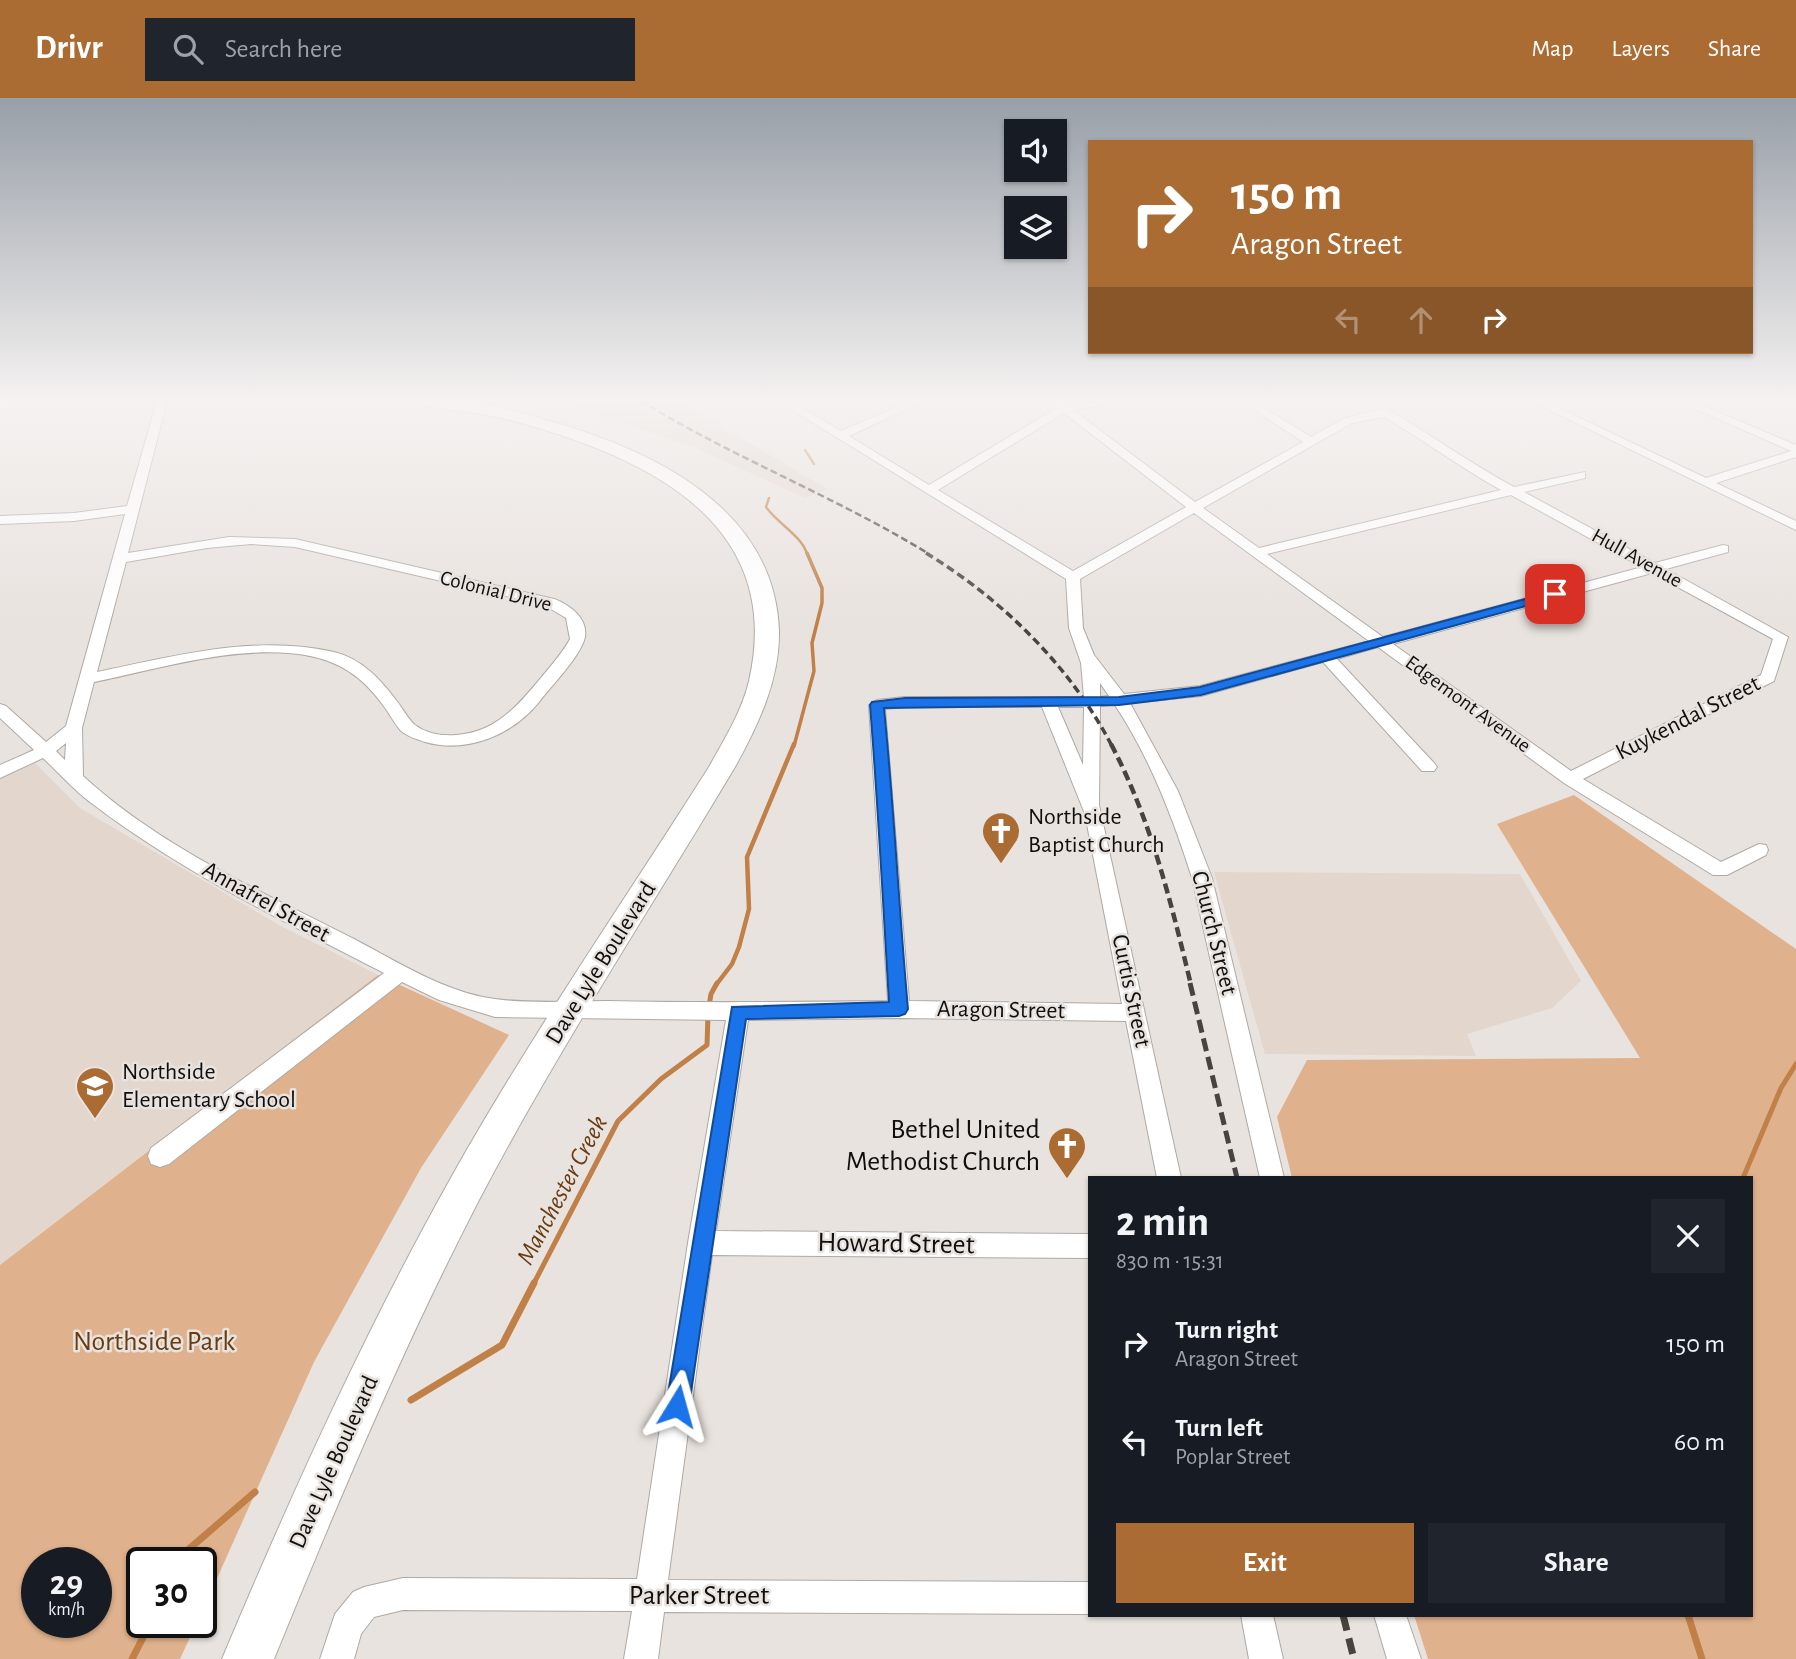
<!DOCTYPE html>
<html lang="en">
<head>
<meta charset="utf-8">
<style>
	body { margin:0; font-family:"Alegreya Sans",sans-serif; background:#20242c; color:#f1f3f6; height:100vh; display:flex; flex-direction:column; font-size:26px; white-space:nowrap }
	* { box-sizing:border-box; margin:0 }
	p { font-size:23px; color:#9ea1a6 }
	.icon { flex:none; width:38px; height:38px; fill:none; stroke:currentColor; stroke-width:2; stroke-linecap:round; stroke-linejoin:round }
	.map { position:relative; flex:1; overflow:hidden }
	.side { position:absolute; left:1088px; top:1078px; width:665px; height:441px; display:flex; flex-direction:column; background:#171b24; border-radius:0px; box-shadow:0 2px 5px #0004 }
	.side>* { flex:none }
	.top-card { position:absolute; left:1088px; top:42px; width:665px; height:214px; border-radius:0px; box-shadow:0 2px 5px #0004; background:#ab6c33; color:#fff; overflow:hidden }
	.buttons { position:absolute; left:1004px; top:21px; display:grid; gap:14px }
	.buttons a { display:grid; place-items:center; width:63px; height:63px; border-radius:0px; background:#171b24; box-shadow:0 2px 5px #0004; font-size:35px }
	.speed { position:absolute; left:21px; top:1449px; display:flex; gap:14px; font-size:35px; font-weight:700; text-align:center }
	.speed>* { display:grid; place-content:center; width:91px; height:91px; border-radius:50%; background:#171b24; box-shadow:0 2px 5px #0004; line-height:1 }
	.speed small { font-size:18px; font-weight:400 }
	.speed .limit { border:4px solid #111; border-radius:10px; background:#fff; color:#111 }
	.pin { position:absolute; display:grid; place-items:center; width:60px; height:60px; color:#fff; margin:-30px; border-radius:14px; box-shadow:0 4px 10px #0006 }
	.me { position:absolute; width:77px; margin:-38px; rotate:8deg; stroke-linejoin:round; filter:drop-shadow(0 0 5px #0008) }
	.turn { display:flex; align-items:center; gap:24px; height:147px; padding:0 28px; font-size:32px }
	.turn .icon { width:91px; height:91px; stroke-width:2.5 }
	.turn b { display:block; font-size:49px; line-height:60px }
	.lanes { display:flex; align-items:center; height:66px; padding:0 28px; background:#0003; justify-content:center; gap:35px; direction:ltr }
	.lanes .off { opacity:.35 }
	.round { display:grid; place-items:center; flex:none; width:74px; height:74px; border-radius:0px; background:#20242c }
	.headline { display:flex; align-items:center; justify-content:space-between; height:119px; padding:0 28px }
	h1 { font-size:42px; font-weight:600; line-height:52px }
	.button { display:flex; gap:14px; margin-top:auto; padding:14px 28px }
	.button a { flex:1; height:80px; border-radius:0px; background:#ab6c33; color:#fff; font-size:28px; font-weight:600; line-height:80px; text-align:center }
	.button a+a { background:#20242c; color:#f1f3f6 }
	ul { padding:0; list-style:none }
	li { display:flex; align-items:center; gap:21px; height:98px; padding:0 28px }
	li div { flex:1 }
	li b { display:block; font-size:26px }
	li em { font-style:normal }
	header { display:flex; align-items:center; gap:42px; box-sizing:border-box; height:98px; padding:0 35px; background:#ab6c33; color:#fff }
	header strong { font-size:33px }
	nav { display:flex; gap:38px; margin-inline-start:auto; font-size:24px }
	.search { width:490px; height:63px; background:#20242c; display:flex; align-items:center; gap:18px; box-sizing:border-box; padding:0 24px; border-radius:0px; color:#9ea1a6; font-size:26px }
	.map>svg:first-child { display:block }
	.built { fill:#e3d6cd }
	.green { fill:#dfb28d; fill-rule:evenodd }
	.lines { fill:none; stroke-linecap:round; stroke-linejoin:round }
	.stream-far4 { stroke:#c18047; stroke-width:2.5 }
	.stream-far3 { stroke:#c18047; stroke-width:3.5 }
	.stream-far2 { stroke:#c18047; stroke-width:4.5 }
	.stream-far1 { stroke:#c18047; stroke-width:5 }
	.stream { stroke:#c18047; stroke-width:7 }
	.minor-casing { stroke:#aea9a5; stroke-width:2 }
	.tertiary-casing { stroke:#aea9a5; stroke-width:1 }
	.primary-casing { stroke:#aea9a5; stroke-width:2 }
	.minor { fill:#fff; fill-rule:evenodd }
	.tertiary { fill:#fff; fill-rule:evenodd }
	.primary { fill:#fff; fill-rule:evenodd }
	.rail-far4 { stroke:#464341; stroke-width:2.5; stroke-dasharray:7 3.5; stroke-linecap:butt }
	.rail-far3 { stroke:#464341; stroke-width:3.5; stroke-dasharray:8 4.5; stroke-linecap:butt }
	.rail-far2 { stroke:#464341; stroke-width:4.5; stroke-dasharray:10 5; stroke-linecap:butt }
	.rail-far1 { stroke:#464341; stroke-width:5; stroke-dasharray:13 6; stroke-linecap:butt }
	.rail { stroke:#464341; stroke-width:7; stroke-dasharray:16 8; stroke-linecap:butt }
	.route { fill:#1a73e8; stroke:#114b97; stroke-width:2 }
	.labels { text-anchor:middle; dominant-baseline:central; stroke-width:5; stroke-linejoin:round; paint-order:stroke }
	.far-street-label { font-size:21px; fill:#110f0e; stroke:#e9e3df }
	.street-label { font-size:24px; fill:#110f0e; stroke:#e9e3df }
	.poi-label { font-size:24px; fill:#110f0e; stroke:#e9e3df; text-anchor:start }
	.water-label { font-size:26px; font-style:italic; fill:#693d12; stroke:#e9e3df }
	.near-poi-label { font-size:28px; fill:#110f0e; stroke:#e9e3df; text-anchor:end }
	.near-street-label { font-size:28px; fill:#110f0e; stroke:#e9e3df }
	.near-park-label { font-size:28px; fill:#683c10; stroke:#e9e3df }
</style>
</head>
<body>
<header>
<strong>Drivr</strong>
<div class="search"><svg class="icon" aria-label="search" viewBox="0 0 24 24"><circle cx="10" cy="10" r="6"/><path d="M15 15l6 6"/></svg>Search here</div>
<nav><a>Map</a><a>Layers</a><a>Share</a></nav>
</header>
<div class="map">
<svg width="1796" height="1561" viewBox="0 0 1796 1561">
	<rect width="100%" height="100%" fill="#e9e3df"/>
	<!-- built -->
	<g class="built">
		<path d="M557,303H679L827,391L805,400L696,350Z"/>
		<path d="M35,665L80,710L279,827L378,877L0,1167V681Z"/>
		<path d="M1214,774L1520,776L1581,883L1552,910L1467,936L1476,958L1265,956Z"/>
	</g>
	<!-- green -->
	<g class="green">
		<path d="M1574,697L1796,851V1561H1428L1414,1517H1752V1080H1292L1277,1019L1307,962L1640,960L1497,726Z"/>
		<path d="M378,877L509,937L421,1070L314,1264L201,1516V1465H142V1524H197L180,1561H0V1167ZM37,1465H96V1524H37Z"/>
	</g>
	<g class="lines">
		<!-- stream-far4 -->
		<g class="stream-far4">
			<path d="M805,352L814,366"/>
			<path d="M769,400L766,409C777,425 802,438 807,456"/>
		</g>
		<!-- stream-far3 -->
		<path class="stream-far3" d="M794,648L814,573L812,545L822,505V490L807,455"/>
		<!-- stream-far2 -->
		<path class="stream-far2" d="M716,887L732,866L739,849L749,811L747,759L794,646"/>
		<!-- stream-far1 -->
		<g class="stream-far1">
			<path d="M709,908L711,896L717,885"/>
			<path d="M1743,1080L1781,990L1796,966"/>
			<path d="M533,1187L618,1023L661,981L707,947L708,917"/>
		</g>
		<!-- stream -->
		<g class="stream">
			<path d="M411,1302L502,1247L534,1185"/>
			<path d="M182,1465L189,1451L255,1394"/>
			<path d="M1688,1517L1702,1561"/>
			<path d="M132,1561L151,1524"/>
		</g>
		<defs>
			<g id="minor">
				<path d="M157,303H167L128,455L229,439L295,441L554,501C570,507 588,520 585,539C581,558 551,588 539,604C512,637 468,656 425,644C417,641 408,639 401,633C394,625 389,615 383,607C362,578 339,563 305,557C239,546 158,571 94,584L82,630L83,678C160,749 262,794 354,841C398,864 446,895 495,901C531,906 571,903 607,903C700,905 794,904 888,903L869,607L877,602L905,599H1084L1081,565L1069,530L1066,481L778,303H790L841,333L910,303H924L849,338L929,387L1057,310L1050,303H1062L1066,306L1113,303L1108,306L1073,312L1195,404L1303,344L1241,303H1253L1311,339L1345,320L1385,310C1429,335 1469,365 1514,389L1585,374V380L1524,394L1655,465L1723,447L1728,448V454L1666,471L1788,539L1774,583L1583,681L1721,764L1759,746L1766,747L1768,752L1766,757L1727,777H1713L1564,685L1378,549L1337,561L1434,665L1437,669L1434,673H1422L1323,564L1201,598L1130,605L1178,693L1212,780L1284,1080H1260L1192,780C1173,720 1150,660 1115,607L1100,608L1099,707L1181,1080H1157L1126,923L899,920L748,922L716,1133L1090,1136V1160L712,1157L668,1482L1090,1484V1516L664,1514L658,1561H624L632,1513L403,1512L374,1519L361,1536L354,1561H320L335,1516L353,1494L364,1489L403,1480L637,1481L688,1145L726,922L495,919L439,902L402,884L169,1066L160,1069L151,1066L148,1058L151,1050L384,875C283,823 180,773 90,704C73,691 59,675 43,660L0,680V667L34,652L0,620V606L6,608L46,644L66,628L125,416L74,423L0,426V418L74,415L127,408ZM1064,315L1186,409L1073,473L938,392ZM1384,319C1424,342 1461,370 1501,392L1259,450L1203,410L1352,325ZM1511,397L1642,469L1383,539L1267,456ZM1194,415L1369,543L1200,588L1124,596L1094,557L1083,530L1080,481ZM251,446L295,449L544,507L566,520L570,541C563,554 554,564 545,575C520,605 498,634 456,637C442,638 427,636 415,627C409,622 404,613 399,606C382,583 363,561 334,554C255,536 175,558 97,574L126,464L207,450ZM1652,475L1773,541L1761,577L1571,673L1393,546ZM1100,585L1109,598L1100,599ZM905,609H1042L1085,716L1122,906L909,903L885,611ZM1058,609H1084L1083,667ZM66,645L65,662L56,653Z"/>
				<path d="M1531,303H1544L1706,380L1791,353L1678,303H1692L1796,347V359L1716,385L1796,423V432Z"/>
				<path d="M1241,1517H1273L1283,1561H1249Z"/>
				<path d="M1374,1517H1406L1421,1561H1387Z"/>
			</g>
			<path id="tertiary" d="M24,303L22,306L0,312V304Z"/>
			<path id="primary" d="M422,303C436,303 450,302 465,303C494,305 524,316 553,324C654,353 775,411 779,533C780,582 758,627 735,669C649,813 557,953 479,1102C402,1251 337,1406 274,1561H222C291,1397 365,1233 452,1078C531,937 623,805 709,669C724,642 742,613 749,583C787,417 633,354 502,320C476,314 450,313 424,307Z"/>
		</defs>
		<!-- minor casing -->
		<use href="#minor" class="minor-casing"/>
		<!-- tertiary casing -->
		<use href="#tertiary" class="tertiary-casing"/>
		<!-- primary casing -->
		<use href="#primary" class="primary-casing"/>
		<!-- minor -->
		<use href="#minor" class="minor"/>
		<!-- tertiary -->
		<use href="#tertiary" class="tertiary"/>
		<!-- primary -->
		<use href="#primary" class="primary"/>
		<!-- rail-far4 -->
		<path class="rail-far4" d="M641,303C734,360 836,399 929,456"/>
		<!-- rail-far3 -->
		<path class="rail-far3" d="M926,455C1003,502 1070,568 1112,648"/>
		<!-- rail-far2 -->
		<path class="rail-far2" d="M1111,646C1151,722 1171,804 1191,887"/>
		<!-- rail-far1 -->
		<path class="rail-far1" d="M1190,885L1237,1080"/>
		<!-- rail -->
		<path class="rail" d="M1343,1517L1354,1561"/>
	</g>
	<!-- sky -->
	<linearGradient id="sky" x2="0" y2="1"><stop stop-color="#989fa8"/><stop offset="0.58" stop-color="#f5f2f1"/><stop offset="1" stop-color="#f5f2f1" stop-opacity="0"/></linearGradient>
	<rect width="1796" height="521" fill="url(#sky)"/>
	<!-- route -->
	<path class="route" d="M1555,493L1561,496L1559,499L1201,597L1119,607L884,610C894,710 899,811 908,911L905,916L899,918L746,921L689,1308L686,1316L677,1320L669,1316L666,1308L732,909L889,904C883,805 878,706 870,607L872,604L905,600L1119,599L1200,589Z"/>
	<!-- icons -->
	<defs>
		<symbol id="church-pin" viewBox="-11 -11 22 30"><path d="M0 17L-7.5 6A9.5 9.5 0 1 1 7.5 6Z" fill="#ab6c33" stroke="#e9e3df"/><path d="M-1.2-6h2.4v3.5h3.3v2.4h-3.3V6h-2.4V-.1h-3.3v-2.4h3.3Z" fill="#fff"/></symbol>
		<symbol id="school-pin" viewBox="-11 -11 22 30"><path d="M0 17L-7.5 6A9.5 9.5 0 1 1 7.5 6Z" fill="#ab6c33" stroke="#e9e3df"/><path d="M0-5L7-2L0 1L-7-2ZM-4 1L0 2.5L4 1V4Q0 6-4 4Z" fill="#fff"/></symbol>
	</defs>
	<g fill-rule="evenodd">
		<use href="#church-pin" x="979" y="711" width="44" height="60"/>
		<use href="#school-pin" x="73" y="966" width="44" height="60"/>
		<use href="#church-pin" x="1045" y="1026" width="44" height="60"/>
	</g>
	<g class="labels">
		<!-- far-street labels -->
		<g class="far-street-label">
			<text transform="translate(1637 460) rotate(29)">Hull Avenue</text>
			<text transform="translate(496 493) rotate(14)">Colonial Drive</text>
			<text transform="translate(1468 606) rotate(36)">Edgemont Avenue</text>
		</g>
		<!-- street labels -->
		<g class="street-label">
			<text transform="translate(1688 620) rotate(-27)">Kuykendal Street</text>
			<text transform="translate(266 804) rotate(29)">Annafrel Street</text>
			<text transform="translate(1214 835) rotate(76)">Church Street</text>
			<text transform="translate(601 865) rotate(-58)">Dave Lyle Boulevard</text>
			<text transform="translate(1131 893) rotate(78)">Curtis Street</text>
			<text transform="translate(1001 912) rotate(1)">Aragon Street</text>
			<text transform="translate(334 1364) rotate(-66)">Dave Lyle Boulevard</text>
		</g>
		<!-- poi labels -->
		<g class="poi-label">
			<text x="1028" y="719">Northside<tspan x="1028" dy="28">Baptist Church</tspan></text>
			<text x="122" y="974">Northside<tspan x="122" dy="28">Elementary School</tspan></text>
		</g>
		<!-- water labels -->
		<g class="water-label">
			<text transform="translate(562 1092) rotate(-62)">Manchester Creek</text>
		</g>
		<!-- near-poi labels -->
		<g class="near-poi-label">
			<text x="1040" y="1032">Bethel United<tspan x="1040" dy="32">Methodist Church</tspan></text>
		</g>
		<!-- near-street labels -->
		<g class="near-street-label">
			<text transform="translate(896 1146) rotate(1)">Howard Street</text>
			<text x="699" y="1498">Parker Street</text>
		</g>
		<!-- near-park labels -->
		<g class="near-park-label">
			<text x="154" y="1244">Northside Park</text>
		</g>
	</g>
</svg>
<div class="buttons">
<a><svg class="icon" aria-label="sound" viewBox="0 0 24 24"><path d="M4 9h4l5-4v14l-5-4H4zM17 9q2 3 0 6"/></svg></a>
<a><svg class="icon" aria-label="layers" viewBox="0 0 24 24"><path d="M12 4l9 5-9 5-9-5zM3 14l9 5 9-5"/></svg></a>
</div>
<div class="speed"><div>29<small>km/h</small></div><div class="limit">30</div></div>
<div class="pin" style="left:1555px;top:496px;background:#d93025"><svg class="icon" aria-label="arrive" viewBox="0 0 24 24"><path d="M6 21V4h12l-3 4 3 4H6"/></svg></div>
<svg class="me" style="left:677px;top:1308px" viewBox="-20 -20 40 40"><path d="M0-17L14 15 0 8-14 15z" fill="#1a73e8" stroke="#fff" stroke-width="4"/></svg>
<div class="top-card">
<div class="turn"><svg class="icon" aria-label="right" viewBox="0 0 24 24"><path d="M7 20v-9h11M14 6l5 5-5 5"/></svg><div><b>150 m</b>Aragon Street</div></div>
<div class="lanes"><svg class="icon off" aria-label="left" viewBox="0 0 24 24"><path d="M17 20v-9H6M10 6l-5 5 5 5"/></svg><svg class="icon off" aria-label="ahead" viewBox="0 0 24 24"><path d="M12 20V5M6 11l6-6 6 6"/></svg><svg class="icon" aria-label="right" viewBox="0 0 24 24"><path d="M7 20v-9h11M14 6l5 5-5 5"/></svg></div>
</div>
<section class="side">
<div class="headline"><div><h1>2 min</h1><p>830 m · 15:31</p></div><a class="round"><svg class="icon" aria-label="close" viewBox="0 0 24 24"><path d="M6 6l12 12M18 6L6 18"/></svg></a></div>
<ul>
<li><svg class="icon" aria-label="right" viewBox="0 0 24 24"><path d="M7 20v-9h11M14 6l5 5-5 5"/></svg><div><b>Turn right</b><p>Aragon Street</p></div><em>150 m</em></li>
<li><svg class="icon" aria-label="left" viewBox="0 0 24 24"><path d="M17 20v-9H6M10 6l-5 5 5 5"/></svg><div><b>Turn left</b><p>Poplar Street</p></div><em>60 m</em></li>
</ul>
<div class="button"><a>Exit</a><a>Share</a></div>
</section>
</div>
</body>
</html>
